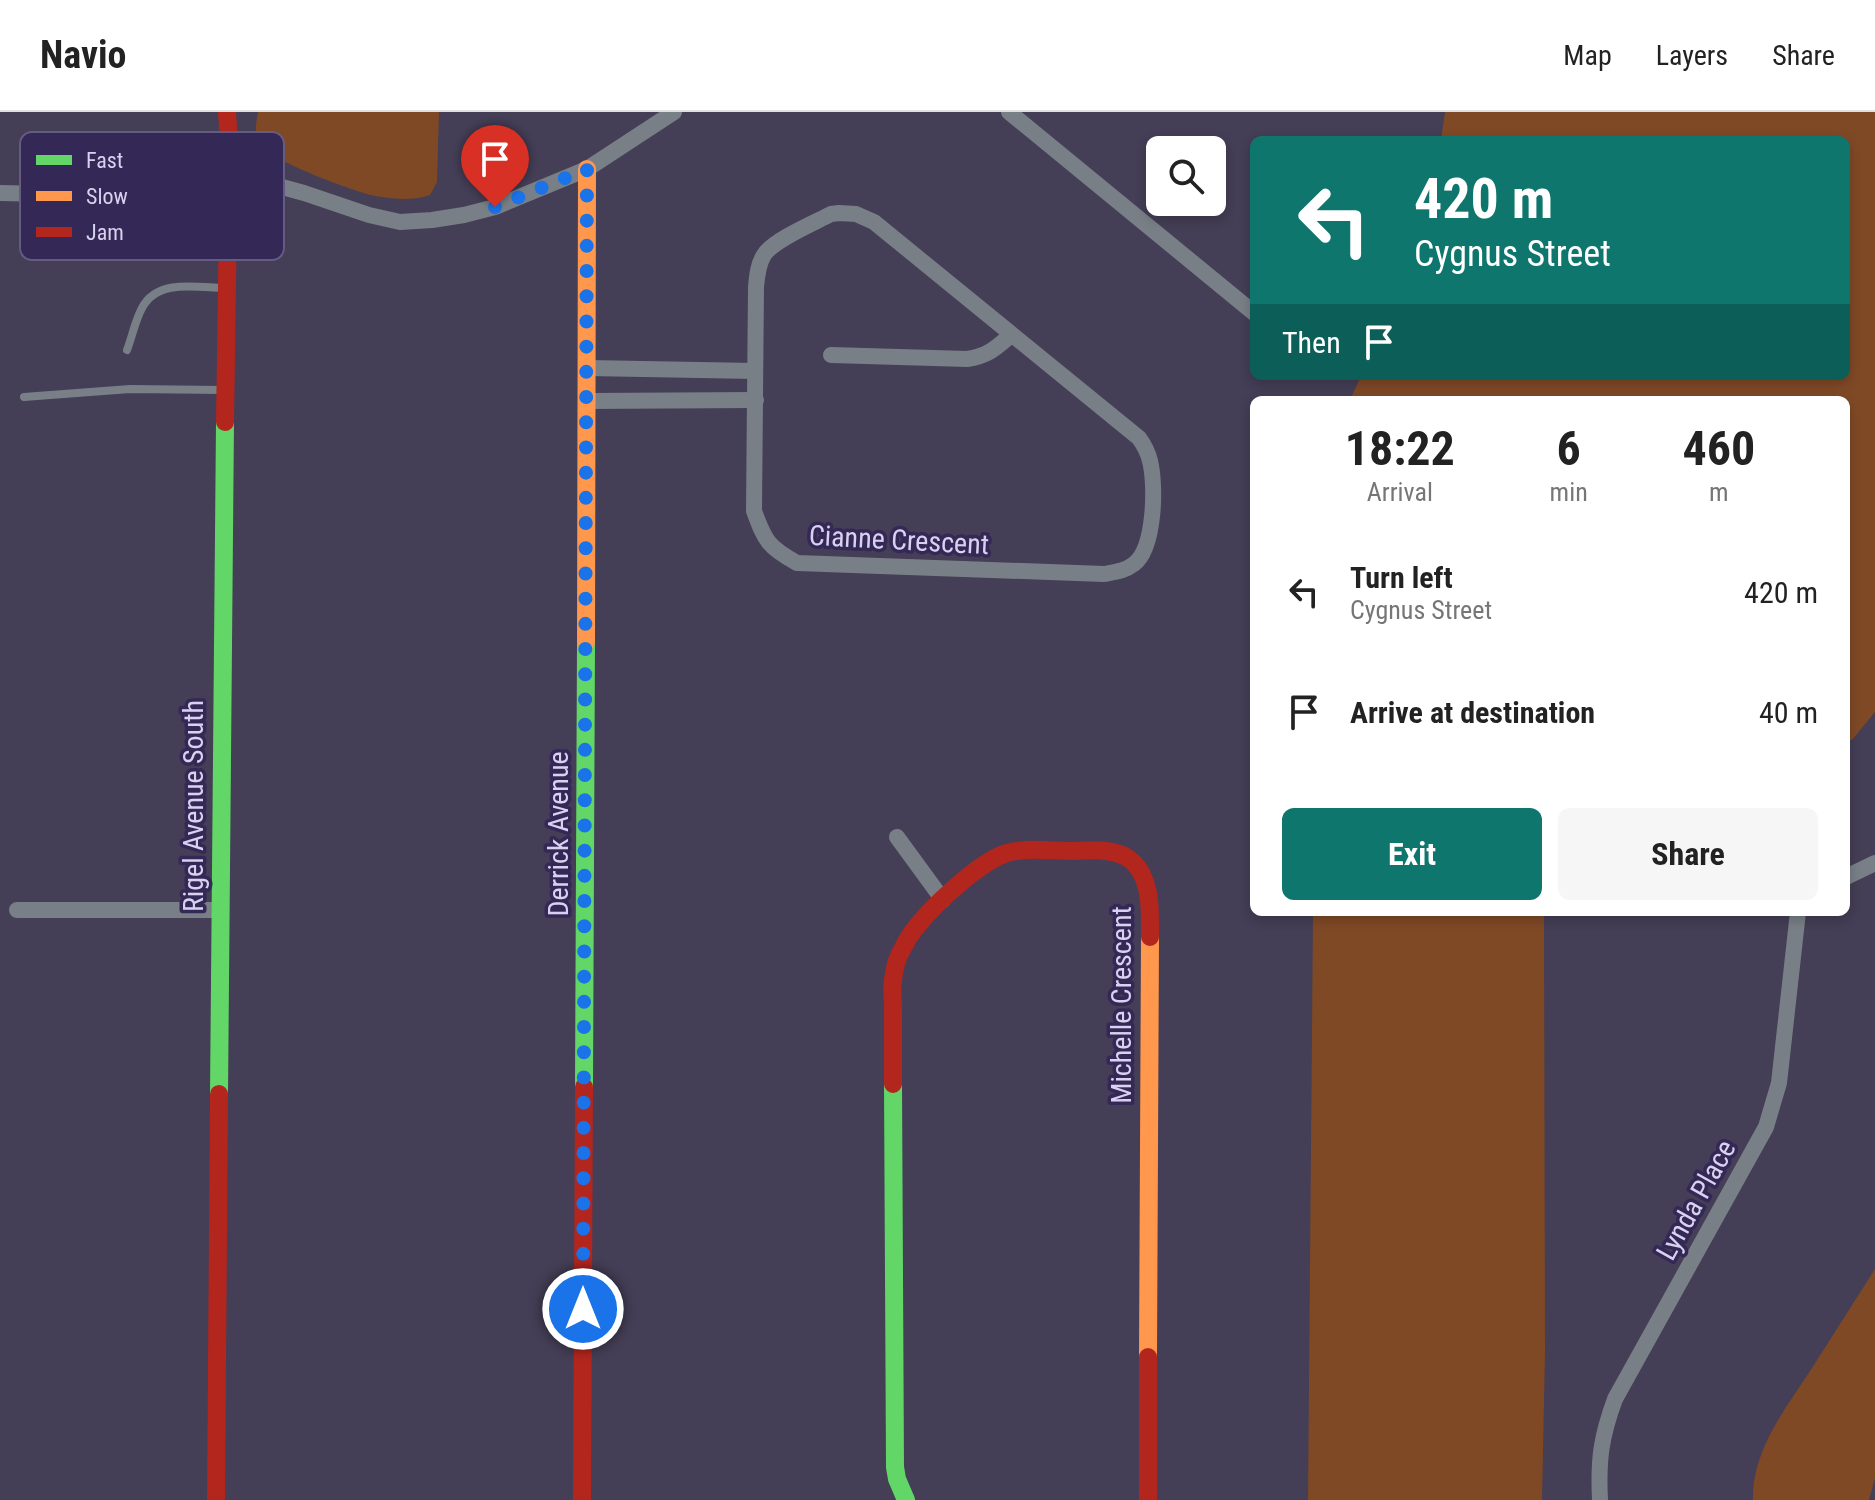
<!DOCTYPE html>
<html lang="en">
<head>
<meta charset="utf-8">
<style>
	body { margin:0; font-family:"Roboto Condensed",sans-serif; background:#f6f6f6; color:#222; height:100vh; display:flex; flex-direction:column; font-size:30px; white-space:nowrap }
	* { box-sizing:border-box; margin:0 }
	p { font-size:26px; color:#767676 }
	.icon { flex:none; width:44px; height:44px; fill:none; stroke:currentColor; stroke-width:2; stroke-linecap:round; stroke-linejoin:round }
	.map { position:relative; flex:1; overflow:hidden }
	.sheet { position:absolute; left:1250px; top:284px; width:600px; height:520px; display:flex; flex-direction:column; background:#fff; border-radius:12px; box-shadow:0 4px 12px #0003 }
	.sheet>* { flex:none }
	.banner { position:absolute; left:1250px; top:24px; width:600px; height:244px; border-radius:12px; box-shadow:0 4px 12px #0003; background:#0f766e; color:#fff; overflow:hidden }
	.fabs { position:absolute; left:1146px; top:24px; display:grid; gap:16px }
	.fabs a { display:grid; place-items:center; width:80px; height:80px; border-radius:12px; background:#fff; box-shadow:0 4px 12px #0003; font-size:40px }
	.pin { position:absolute; display:grid; place-items:center; width:68px; height:68px; color:#fff; margin:-82px -34px; border-radius:50% 50% 50% 0; rotate:-45deg; box-shadow:0 0 8px #0007 }
	.pin .icon { rotate:45deg }
	.me { position:absolute; width:88px; margin:-44px; rotate:0deg; stroke-linejoin:round; filter:drop-shadow(0 0 6px #0008) }
	.turn { display:flex; align-items:center; gap:28px; height:168px; padding:0 32px; font-size:36px }
	.turn .icon { width:104px; height:104px; stroke-width:2.5 }
	.turn b { display:block; font-size:56px; line-height:68px }
	.then { display:flex; align-items:center; height:76px; padding:0 32px; background:#0003; gap:16px; font-size:30px }
	.eta { display:flex; justify-content:space-evenly; align-items:center; height:136px; text-align:center }
	.eta b { font-size:48px; font-weight:700; line-height:56px }
	.action { display:flex; gap:16px; margin-top:auto; padding:16px 32px }
	.action a { flex:1; height:92px; border-radius:12px; background:#0f766e; color:#fff; font-size:32px; font-weight:700; line-height:92px; text-align:center }
	.action a+a { background:#f6f6f6; color:#222 }
	ul { padding:0; list-style:none }
	li { display:flex; align-items:center; gap:24px; height:120px; padding:0 32px }
	li div { flex:1 }
	li b { display:block; font-size:30px }
	li em { font-style:normal }
	header { display:flex; align-items:center; gap:48px; box-sizing:border-box; height:112px; padding:0 40px; background:#fff; border-bottom:2px solid #e0e0e0 }
	header strong { font-size:38px }
	nav { display:flex; gap:44px; margin-inline-start:auto; font-size:28px }
	.map>svg:first-child { display:block }
	.green { fill:#7f4926 }
	.lines { fill:none; stroke-linecap:round; stroke-linejoin:round }
	.lane { stroke:#797f86; stroke-width:8 }
	.street { stroke:#797f86; stroke-width:16 }
	.fast { stroke:#63d668; stroke-width:18 }
	.slow { stroke:#ff974d; stroke-width:18 }
	.jam { stroke:#b3261e; stroke-width:18 }
	.route { stroke:#1a73e8; stroke-width:14; stroke-dasharray:0 25.2 }
	.labels { text-anchor:middle; dominant-baseline:central; stroke-width:7; stroke-linejoin:round; paint-order:stroke }
	.street-label { font-size:28px; fill:#d7d2ef; stroke:#342956 }
	.key { fill:#342956; stroke:#655c84; stroke-width:2 }
	.key-label { font-size:22px; fill:#d7d2ef }
</style>
</head>
<body>
<header>
<strong>Navio</strong>
<nav><a>Map</a><a>Layers</a><a>Share</a></nav>
</header>
<div class="map">
<svg width="1875" height="1388" viewBox="0 0 1875 1388">
	<rect width="100%" height="100%" fill="#443e56"/>
	<!-- green -->
	<g class="green">
		<path d="M258,0H439L437,70L430,83C414,89 392,87 375,84C355,80 275,50 262,35C253,25 256,12 258,0Z"/>
		<path d="M1445,0H1875V600L1852,628L1846,627V288H1350L1361,264H1846V28H1441Z"/>
		<path d="M1313,800H1544L1545,1241L1542,1388H1308Z"/>
		<path d="M1875,1157V1366L1869,1388H1753C1752,1338 1786,1296 1812,1256C1833,1223 1854,1190 1875,1157Z"/>
	</g>
	<g class="lines">
		<!-- lane -->
		<g class="lane">
			<path d="M127,238C132,225 135,209 142,196C157,167 195,175 223,176"/>
			<path d="M24,285L130,277L223,278"/>
		</g>
		<!-- street -->
		<g class="street">
			<path d="M1009,0L1254,201"/>
			<path d="M231,61L304,81L369,103L400,110L432,108L464,103L495,95L587,57L674,0"/>
			<path d="M0,81L183,85L230,88"/>
			<path d="M839,101L856,102L874,110L1139,326C1144,333 1148,340 1150,349C1156,373 1155,436 1134,452C1125,459 1115,460 1104,462L797,451C768,435 765,429 754,399L756,175C757,164 758,152 764,143C773,128 814,111 831,102Z"/>
			<path d="M831,243L967,247C988,244 996,236 1011,223"/>
			<path d="M587,256L755,259"/>
			<path d="M587,289L756,288"/>
			<path d="M897,725L943,788"/>
			<path d="M1846,765L1875,751"/>
			<path d="M17,798H220"/>
			<path d="M1600,1388C1598,1348 1601,1325 1615,1287L1766,1015L1779,971L1798,800"/>
		</g>
		<!-- fast -->
		<g class="fast">
			<path d="M893,972L895,1355L897,1367L906,1388"/>
			<path d="M584,975L586,530"/>
			<path d="M219,982L225,310"/>
		</g>
		<!-- slow -->
		<g class="slow">
			<path d="M586,530L587,57"/>
			<path d="M1148,1245L1150,825"/>
		</g>
		<!-- jam -->
		<g class="jam">
			<path d="M225,310L228,105L231,61L227,0"/>
			<path d="M893,972C893,948 893,923 893,899C893,887 891,874 894,862C895,853 899,842 904,834C916,807 979,749 1007,741C1028,735 1053,739 1074,739C1093,738 1118,736 1133,750C1152,768 1150,801 1150,825"/>
			<path d="M216,1388L219,982"/>
			<path d="M582,1388L584,975"/>
			<path d="M1148,1388V1245"/>
		</g>
	</g>
	<g class="lines">
		<!-- route -->
		<path class="route" d="M495,95L587,57L583,1197"/>
	</g>
	<g class="labels">
		<!-- street labels -->
		<g class="street-label">
			<text transform="translate(899 428) rotate(3)">Cianne Crescent</text>
			<text transform="translate(193 694) rotate(-90)">Rigel Avenue South</text>
			<text transform="translate(558 722) rotate(-90)">Derrick Avenue</text>
			<text transform="translate(1121 893) rotate(-90)">Michelle Crescent</text>
			<text transform="translate(1696 1088) rotate(-61)">Lynda Place</text>
		</g>
	</g>
	<!-- legend -->
	<rect x="20" y="20" width="264" height="128" rx="12" class="key"/>
	<rect x="36" y="43" width="36" height="10" fill="#63d668"/>
	<rect x="36" y="79" width="36" height="10" fill="#ff974d"/>
	<rect x="36" y="115" width="36" height="10" fill="#b3261e"/>
	<g class="key-label">
		<text x="86" y="56">Fast</text>
		<text x="86" y="92">Slow</text>
		<text x="86" y="128">Jam</text>
	</g>
</svg>
<div class="fabs">
<a><svg class="icon" aria-label="search" viewBox="0 0 24 24"><circle cx="10" cy="10" r="6"/><path d="M15 15l6 6"/></svg></a>
</div>
<div class="pin" style="left:495px;top:95px;background:#d93025"><svg class="icon" aria-label="arrive" viewBox="0 0 24 24"><path d="M6 21V4h12l-3 4 3 4H6"/></svg></div>
<svg class="me" style="left:583px;top:1197px" viewBox="-20 -20 40 40"><circle r="17" fill="#1a73e8" stroke="#fff" stroke-width="3"/><path d="M0-11L8 9 0 5-8 9z" fill="#fff"/></svg>
<div class="banner">
<div class="turn"><svg class="icon" aria-label="left" viewBox="0 0 24 24"><path d="M17 20v-9H6M10 6l-5 5 5 5"/></svg><div><b>420 m</b>Cygnus Street</div></div>
<div class="then">Then<svg class="icon" aria-label="arrive" viewBox="0 0 24 24"><path d="M6 21V4h12l-3 4 3 4H6"/></svg></div>
</div>
<section class="sheet">
<div class="eta">
<div><b>18:22</b><p>Arrival</p></div>
<div><b>6</b><p>min</p></div>
<div><b>460</b><p>m</p></div>
</div>
<ul>
<li><svg class="icon" aria-label="left" viewBox="0 0 24 24"><path d="M17 20v-9H6M10 6l-5 5 5 5"/></svg><div><b>Turn left</b><p>Cygnus Street</p></div><em>420 m</em></li>
<li><svg class="icon" aria-label="arrive" viewBox="0 0 24 24"><path d="M6 21V4h12l-3 4 3 4H6"/></svg><div><b>Arrive at destination</b></div><em>40 m</em></li>
</ul>
<div class="action"><a>Exit</a><a>Share</a></div>
</section>
</div>
</body>
</html>
